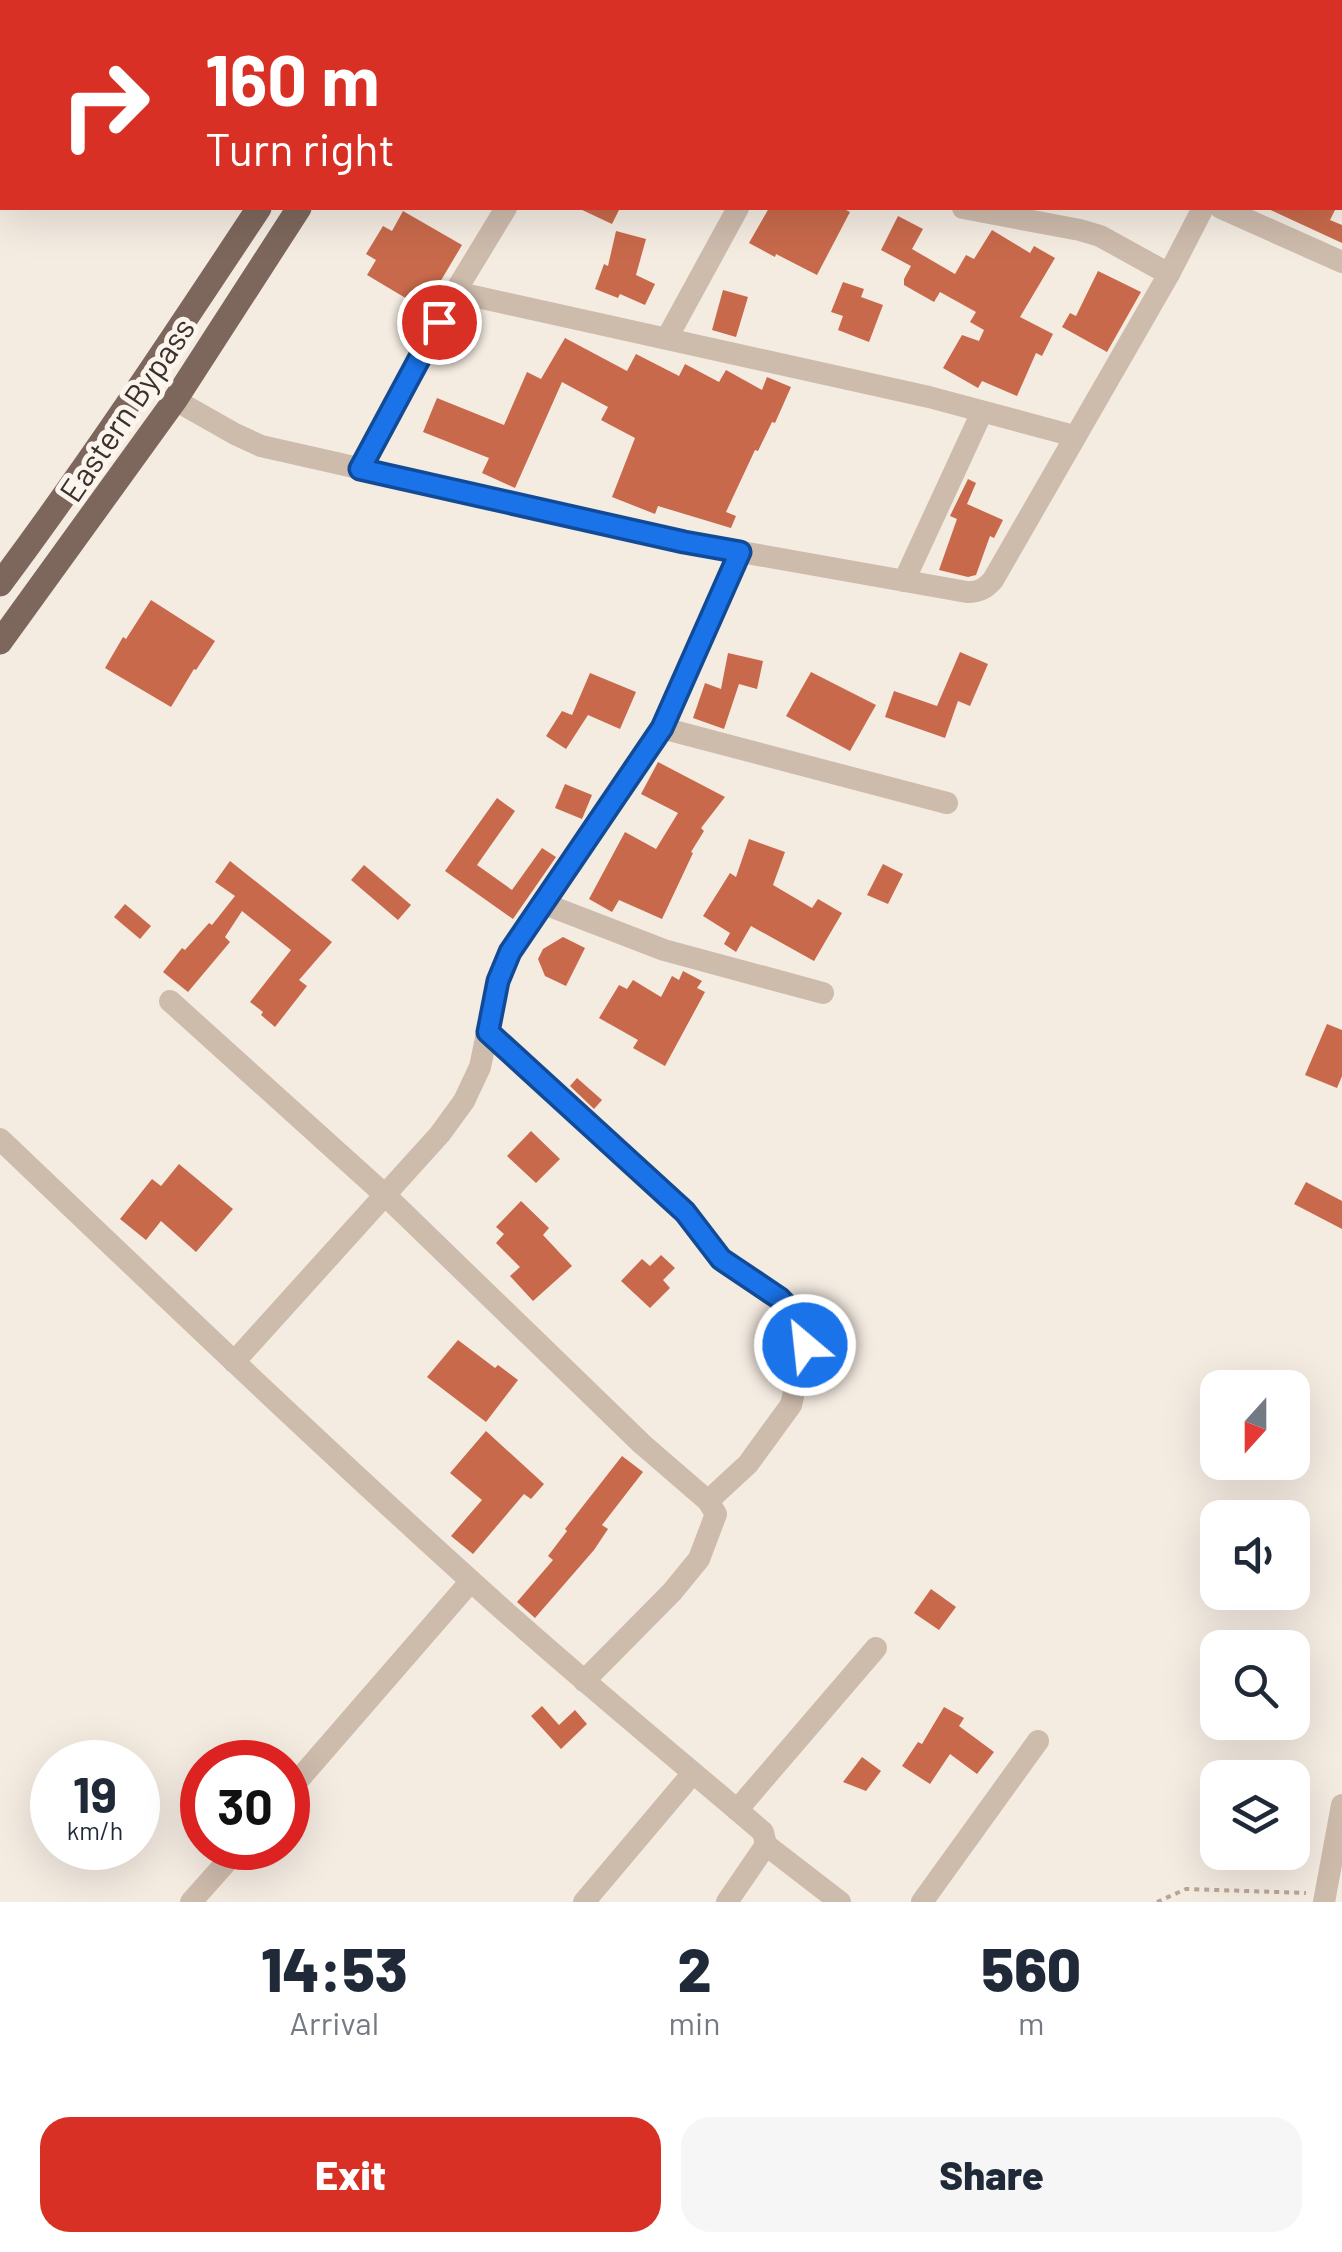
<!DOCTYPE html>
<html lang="en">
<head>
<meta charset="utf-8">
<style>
	body { margin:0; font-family:Barlow,sans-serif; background:#f6f6f7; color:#1f2937; height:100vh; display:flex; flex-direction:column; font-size:38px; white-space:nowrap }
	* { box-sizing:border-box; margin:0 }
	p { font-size:32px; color:#747a83 }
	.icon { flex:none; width:55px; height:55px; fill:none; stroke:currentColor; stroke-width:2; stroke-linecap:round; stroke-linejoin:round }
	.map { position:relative; height:1902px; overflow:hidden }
	.drawer { display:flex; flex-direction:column; background:#fff; flex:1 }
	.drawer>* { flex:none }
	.banner { position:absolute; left:0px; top:0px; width:1342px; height:210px; box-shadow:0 10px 40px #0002; background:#d93025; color:#fff; overflow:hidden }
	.needle { width:65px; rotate:201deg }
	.buttons { position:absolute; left:1200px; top:1370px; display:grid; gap:20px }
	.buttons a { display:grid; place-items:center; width:110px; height:110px; border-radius:20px; background:#fff; box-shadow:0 10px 40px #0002; font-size:50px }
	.speed { position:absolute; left:30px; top:1740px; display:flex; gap:20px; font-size:50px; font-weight:700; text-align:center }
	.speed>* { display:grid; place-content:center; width:130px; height:130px; border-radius:50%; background:#fff; box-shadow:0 10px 40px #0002; line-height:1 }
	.speed small { font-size:25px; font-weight:400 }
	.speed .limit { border:15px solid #d22; background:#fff; color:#111 }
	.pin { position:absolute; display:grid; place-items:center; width:85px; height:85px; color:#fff; margin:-42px; border:5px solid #fff; border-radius:50%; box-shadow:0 2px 10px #0007 }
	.me { position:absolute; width:110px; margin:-55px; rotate:332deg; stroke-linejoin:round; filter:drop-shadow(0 0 8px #0008) }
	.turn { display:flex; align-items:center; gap:35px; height:210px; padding:0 40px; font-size:45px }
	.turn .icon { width:130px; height:130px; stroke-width:2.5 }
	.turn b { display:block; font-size:70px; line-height:85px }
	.eta { display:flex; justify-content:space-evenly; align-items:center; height:170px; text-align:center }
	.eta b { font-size:60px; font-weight:800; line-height:70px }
	.action { display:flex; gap:20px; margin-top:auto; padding:20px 40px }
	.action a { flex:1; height:115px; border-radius:30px; background:#d93025; color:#fff; font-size:40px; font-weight:800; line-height:115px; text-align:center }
	.action a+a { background:#f6f6f7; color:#1f2937 }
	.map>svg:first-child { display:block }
	.building { fill:#c8694b }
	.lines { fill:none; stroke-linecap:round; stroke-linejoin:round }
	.path { stroke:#b9a596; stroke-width:4; stroke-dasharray:5 5; stroke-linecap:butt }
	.minor { stroke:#cdbbac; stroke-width:22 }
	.primary { stroke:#7d675c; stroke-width:25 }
	.route-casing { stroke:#114b97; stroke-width:25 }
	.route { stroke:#1a73e8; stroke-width:18 }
	.labels { text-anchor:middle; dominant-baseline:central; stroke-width:10; stroke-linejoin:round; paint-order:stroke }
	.street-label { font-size:32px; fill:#3b302b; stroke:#fbf5ee }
</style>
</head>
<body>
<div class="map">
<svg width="1342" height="1902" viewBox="0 0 1342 1902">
	<rect width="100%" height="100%" fill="#f4ebe1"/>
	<!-- building -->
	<g class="building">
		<path d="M578,208H620L612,224Z"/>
		<path d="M769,208H842L850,212L817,275L776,254L775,257L749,243Z"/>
		<path d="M1266,208H1336L1330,220L1342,225V243Z"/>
		<path d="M403,211L462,245L424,309L367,275L376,260L366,254L383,226L392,231Z"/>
		<path d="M898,216L923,229L912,249L955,274L966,255L974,259L992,230L1030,253L1034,246L1055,258L1020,317L1053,334L1042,356L1036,353L1017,396L982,381L978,388L943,368L962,335L979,341L984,330L970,322L976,312L940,292L934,302L904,285V279L911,266L881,250Z"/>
		<path d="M616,231L646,239L636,275L655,284L645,305L620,294L618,298L595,289L604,264L608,266Z"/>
		<path d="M1098,271L1141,292L1107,352L1062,327L1070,313L1076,316Z"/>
		<path d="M843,282L864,289L861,297L883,305L869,342L838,330L843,316L831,312Z"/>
		<path d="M723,290L748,297L736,337L712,330Z"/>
		<path d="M565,338L627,371L636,354L679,376L685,364L719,382L726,370L762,390L767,377L791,387L775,423L772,422L758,451L755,450L726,512L736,516L731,528L658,506L655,514L612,497L635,438L601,420L608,407L562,382L515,488L482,473L489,458L423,432L437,398L504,425L527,372L541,379Z"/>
		<path d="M968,479L976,483L967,504L1003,520L994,538L990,536L976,575L968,577L939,570L957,519L950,516Z"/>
		<path d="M151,600L215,641L196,670L194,669L171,707L105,668L123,637L126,639Z"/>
		<path d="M960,652L988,664L970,706L958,701L945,738L885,717L894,691L937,706Z"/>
		<path d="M728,653L763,661L757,689L739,684L724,729L693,718L705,683L721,689Z"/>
		<path d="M811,672L876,705L850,751L786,716Z"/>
		<path d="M590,673L636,692L620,729L588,715L566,749L546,736L562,711L572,715Z"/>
		<path d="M658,762L725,797L701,828L704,831L691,852L693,853L662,919L619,900L612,912L589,899L625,832L656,849L678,813L641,794Z"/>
		<path d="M565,784L592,795L582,819L555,808Z"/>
		<path d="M497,798L515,811L477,865L512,890L542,848L556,857L513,919L445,871Z"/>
		<path d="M749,839L785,852L773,885L812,908L818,899L842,913L814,961L751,926L736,952L724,944L730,933L703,916L730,873L736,877Z"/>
		<path d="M230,861L332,942L299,980L307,986L275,1027L261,1015L263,1012L250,1002L291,950L242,911L225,937L230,942L188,992L163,972L182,948L185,950L209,923L212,925L235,896L215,882Z"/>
		<path d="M883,864L903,874L888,904L867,895Z"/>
		<path d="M364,865L411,905L398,920L351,880Z"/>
		<path d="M125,904L151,926L140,939L114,917Z"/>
		<path d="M563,937L585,948L566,986L545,976L538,959L543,949Z"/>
		<path d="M683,971L702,981L697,988L705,992L665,1066L633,1048L638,1040L599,1018L619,985L627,989L633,980L661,997L672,976L679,980Z"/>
		<path d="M1327,1024L1342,1030V1076L1337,1088L1305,1075Z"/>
		<path d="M577,1078L602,1100L594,1109L570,1086Z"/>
		<path d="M531,1131L560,1159L536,1183L507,1156Z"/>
		<path d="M179,1164L233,1209L196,1252L161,1221L146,1240L120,1219L152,1179L161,1186Z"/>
		<path d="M1306,1182L1342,1201V1229L1294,1204Z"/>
		<path d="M521,1201L549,1228L543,1235L572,1266L533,1301L510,1276L520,1267L496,1243L504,1234L496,1227Z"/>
		<path d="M661,1255L675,1268L663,1280L670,1288L650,1308L621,1281L642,1259L650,1266Z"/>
		<path d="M458,1340L495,1368L498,1365L518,1380L486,1422L427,1377Z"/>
		<path d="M486,1431L544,1484L531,1499L524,1494L473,1554L451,1536L482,1500L450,1473Z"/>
		<path d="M622,1456L643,1472L602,1525L608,1529L594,1550L535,1618L517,1602L553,1560L548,1556L567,1531L565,1529Z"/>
		<path d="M931,1589L956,1607L939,1630L914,1613Z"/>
		<path d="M542,1706L559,1725L575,1710L587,1724L561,1749L531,1716Z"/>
		<path d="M944,1707L964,1718L959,1726L994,1752L977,1774L950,1754L930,1784L902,1766L918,1742L922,1744Z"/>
		<path d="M862,1757L881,1771L866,1791L843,1782Z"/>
	</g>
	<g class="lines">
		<!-- path -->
		<path class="path" d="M1157,1902L1186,1889L1306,1893"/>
		<!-- minor -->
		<g class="minor">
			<path d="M974,0L984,2"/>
			<path d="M1217,0L1219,2"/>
			<path d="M631,2L632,0"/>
			<path d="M849,2L850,0"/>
			<path d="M1303,2L1304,0"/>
			<path d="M1340,121L1342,122"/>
			<path d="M963,208L1080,230L1100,236L1169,274"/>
			<path d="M1221,208L1342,262"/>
			<path d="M455,292L929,397L1074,436"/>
			<path d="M667,338L738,208"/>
			<path d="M175,400L235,434L261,446L685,542L967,592C979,592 985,589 993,580L1169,274L1203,208"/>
			<path d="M359,469L455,292L506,208"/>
			<path d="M904,581L982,412"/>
			<path d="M662,728L947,803"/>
			<path d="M542,903L664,950L823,993"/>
			<path d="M170,1001L385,1195L642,1444L708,1501L716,1514L699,1559L672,1592L584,1681"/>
			<path d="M488,1032L685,1212L721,1259L779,1299L803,1323L805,1345L791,1405L748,1464L708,1501"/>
			<path d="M0,1139C155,1287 311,1436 470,1580C565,1667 665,1748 763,1832L766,1845L727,1902"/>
			<path d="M234,1362L440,1134L464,1101L480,1067L498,981L510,952L662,728L741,552"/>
			<path d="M288,1792L471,1581"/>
			<path d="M737,1810L876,1648"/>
			<path d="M766,1845L840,1902"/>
			<path d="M191,1902L239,1848"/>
			<path d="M584,1902L693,1773"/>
			<path d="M922,1902L1038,1741"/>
			<path d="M1324,1902L1342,1805"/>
		</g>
		<!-- primary -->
		<g class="primary">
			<path d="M380,2L381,0"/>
			<path d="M420,2L421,0"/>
			<path d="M0,584C91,462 175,335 259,208"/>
			<path d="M0,642L175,400L299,208"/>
		</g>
	</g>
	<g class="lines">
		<defs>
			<path id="route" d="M439,322L360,469L684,542L740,552L662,728L510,952L498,981L488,1032L685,1212L721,1259L779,1298L803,1323L805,1345"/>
		</defs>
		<!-- route casing -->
		<use href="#route" class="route-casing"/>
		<!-- route -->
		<use href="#route" class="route"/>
	</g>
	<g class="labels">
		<!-- street labels -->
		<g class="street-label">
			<text transform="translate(126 409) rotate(-56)">Eastern Bypass</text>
		</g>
	</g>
</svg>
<div class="buttons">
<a><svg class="needle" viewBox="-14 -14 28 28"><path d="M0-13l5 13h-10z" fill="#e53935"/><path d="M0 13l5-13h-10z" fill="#747a83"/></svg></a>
<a><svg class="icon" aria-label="sound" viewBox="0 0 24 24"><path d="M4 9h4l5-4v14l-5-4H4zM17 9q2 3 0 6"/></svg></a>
<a><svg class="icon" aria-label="search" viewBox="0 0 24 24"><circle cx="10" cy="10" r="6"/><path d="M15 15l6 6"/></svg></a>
<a><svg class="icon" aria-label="layers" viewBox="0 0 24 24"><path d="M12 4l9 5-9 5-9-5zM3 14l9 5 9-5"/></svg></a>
</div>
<div class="speed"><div>19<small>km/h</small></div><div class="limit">30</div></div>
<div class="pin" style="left:439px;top:322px;background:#d93025"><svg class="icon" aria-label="arrive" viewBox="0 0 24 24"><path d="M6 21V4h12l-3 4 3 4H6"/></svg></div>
<svg class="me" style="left:805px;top:1345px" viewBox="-20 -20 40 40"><circle r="17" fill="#1a73e8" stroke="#fff" stroke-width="3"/><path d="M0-11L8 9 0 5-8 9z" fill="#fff"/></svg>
<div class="banner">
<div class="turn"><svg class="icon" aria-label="right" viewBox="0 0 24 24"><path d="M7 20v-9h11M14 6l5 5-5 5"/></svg><div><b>160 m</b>Turn right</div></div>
</div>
</div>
<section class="drawer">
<div class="eta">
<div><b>14:53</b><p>Arrival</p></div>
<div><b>2</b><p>min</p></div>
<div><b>560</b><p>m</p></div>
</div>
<div class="action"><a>Exit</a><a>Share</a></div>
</section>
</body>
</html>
